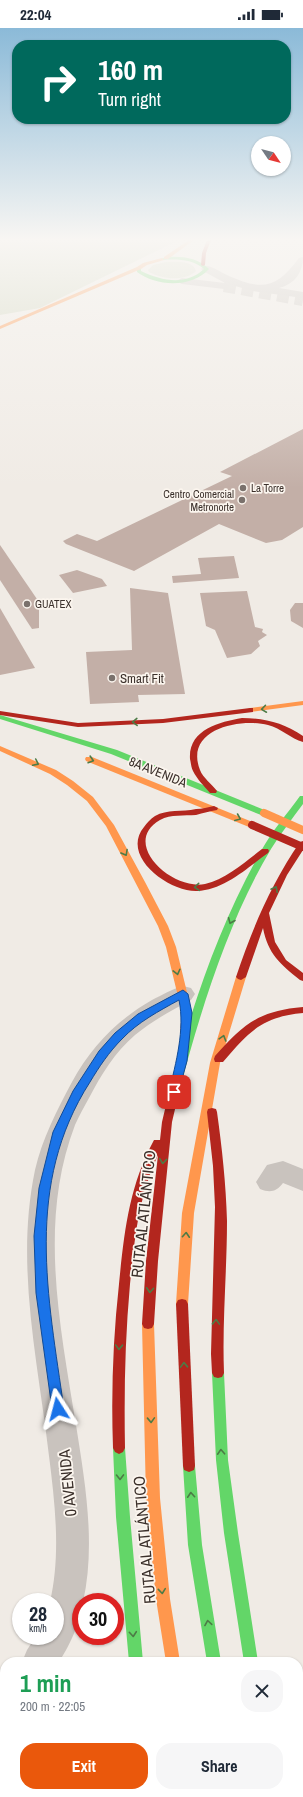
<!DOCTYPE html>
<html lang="en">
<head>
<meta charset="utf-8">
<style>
	body { margin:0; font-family:"Archivo Narrow",sans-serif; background:#f6f6f7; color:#1f2937; height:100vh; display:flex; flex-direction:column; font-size:15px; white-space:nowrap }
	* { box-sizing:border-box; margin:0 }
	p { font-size:13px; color:#747a83 }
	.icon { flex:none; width:22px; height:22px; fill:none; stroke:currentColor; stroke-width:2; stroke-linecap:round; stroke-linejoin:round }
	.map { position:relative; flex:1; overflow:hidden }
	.details { position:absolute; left:0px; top:1629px; width:303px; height:140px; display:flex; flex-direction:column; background:#fff; border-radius:16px 16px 0 0; box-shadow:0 1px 3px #0004 }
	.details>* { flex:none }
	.guide { position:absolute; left:12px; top:12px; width:279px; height:84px; border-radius:16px; box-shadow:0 1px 3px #0004; background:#00695c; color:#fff; overflow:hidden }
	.needle { width:26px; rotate:125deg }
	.buttons { position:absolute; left:251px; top:108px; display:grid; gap:8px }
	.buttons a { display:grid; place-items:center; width:40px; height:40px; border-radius:50%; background:#fff; box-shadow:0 1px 3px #0004; font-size:20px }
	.speed { position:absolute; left:12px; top:1565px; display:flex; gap:8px; font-size:20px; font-weight:700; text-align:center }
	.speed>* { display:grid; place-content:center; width:52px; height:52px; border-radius:50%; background:#fff; box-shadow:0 1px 3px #0004; line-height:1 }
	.speed small { font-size:10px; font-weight:400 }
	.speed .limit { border:6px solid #d22; background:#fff; color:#111 }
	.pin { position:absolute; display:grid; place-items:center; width:34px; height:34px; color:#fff; margin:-17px; border-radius:8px; box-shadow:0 2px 6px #0006 }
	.me { position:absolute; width:44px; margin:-22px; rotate:351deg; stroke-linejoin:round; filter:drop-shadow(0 0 3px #0008) }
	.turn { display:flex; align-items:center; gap:14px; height:84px; padding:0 20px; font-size:18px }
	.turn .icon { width:52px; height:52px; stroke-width:2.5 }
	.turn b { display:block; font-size:28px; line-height:34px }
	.round { display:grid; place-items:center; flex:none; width:42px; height:42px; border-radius:16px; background:#f6f6f7 }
	.overview { display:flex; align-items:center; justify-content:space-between; height:68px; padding:0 20px }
	h1 { font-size:24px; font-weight:700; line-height:30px; color:#1e9e55 }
	.action { display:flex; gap:8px; margin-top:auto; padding:8px 20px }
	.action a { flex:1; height:46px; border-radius:16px; background:#ea580c; color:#fff; font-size:16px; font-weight:700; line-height:46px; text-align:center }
	.action a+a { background:#f6f6f7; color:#1f2937 }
	.status { display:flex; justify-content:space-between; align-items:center; height:28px; padding:0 20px; background:#fff; direction:ltr }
	.status svg { height:11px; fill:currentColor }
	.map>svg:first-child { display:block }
	.green { fill:#d1d6bf }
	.building { fill:#c3afa7 }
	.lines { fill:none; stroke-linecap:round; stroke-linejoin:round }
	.street-tunnel { stroke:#ccc6c0; stroke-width:12; stroke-dasharray:12 6; stroke-linecap:butt }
	.street { fill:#c9c3be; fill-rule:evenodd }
	.fast { fill:#63d668; fill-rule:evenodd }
	.slow { fill:#ff974d; fill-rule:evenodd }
	.jam { fill:#b3261e; fill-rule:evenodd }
	.slow-bridge { stroke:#ff974d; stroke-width:8 }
	.jam-bridge { stroke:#b3261e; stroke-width:8 }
	.oneway { stroke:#4d7b46 }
	.route { fill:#1a73e8; stroke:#114b97 }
	.poi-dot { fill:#7a716c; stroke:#fbf5ee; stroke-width:1.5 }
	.labels { text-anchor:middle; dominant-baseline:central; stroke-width:3.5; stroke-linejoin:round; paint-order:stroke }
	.far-poi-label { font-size:11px; fill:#3b302b; stroke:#fbf5ee; text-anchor:start }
	.poi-label { font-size:13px; fill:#3b302b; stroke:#fbf5ee; text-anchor:start }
	.street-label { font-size:13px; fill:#3b302b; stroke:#fbf5ee }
	.near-street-label { font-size:16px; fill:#3b302b; stroke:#fbf5ee }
</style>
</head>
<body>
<div class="status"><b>22:04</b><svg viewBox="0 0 49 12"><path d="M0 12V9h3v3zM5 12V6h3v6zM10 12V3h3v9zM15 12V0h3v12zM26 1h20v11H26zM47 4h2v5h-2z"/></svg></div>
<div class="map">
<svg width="303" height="1769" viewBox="0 0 303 1769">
	<rect width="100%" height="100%" fill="#f0ebe5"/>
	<!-- green -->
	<g class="green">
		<path d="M0,212H179L40,280L0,287Z"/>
		<path d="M166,234C175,234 193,232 196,243C185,254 161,251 149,244L148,242L153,237Z"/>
	</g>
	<!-- building -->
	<g class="building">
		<path d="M303,401V499L282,512L266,515L219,496L134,543L66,516L63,513L77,506L97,513L232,448L220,444Z"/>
		<path d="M0,517L39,574V600L32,601L0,552Z"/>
		<path d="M234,528L239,550L173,555L172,548L201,546L198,530Z"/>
		<path d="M77,542L102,551L107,558L73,565L59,547Z"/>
		<path d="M130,560L168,565L185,666L138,667L139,674L90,676L86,624L132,622Z"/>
		<path d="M247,563L255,599L263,601L262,604L267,607L258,613L260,618L251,626L227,630L215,602L206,598L200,565Z"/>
		<path d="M295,575H303V600L291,593L290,582Z"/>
		<path d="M0,580L35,640L0,647Z"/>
	</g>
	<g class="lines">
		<!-- street-tunnel -->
		<path class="street-tunnel" d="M224,258L303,272"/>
		<!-- street -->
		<g class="street">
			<path d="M303,229C303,244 295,256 279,260L303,264V270L253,263L228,256L230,258L228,260L224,261L182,256L176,253L182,250L225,255L203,243L201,241L203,239L207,238C214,239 220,244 227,247C262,263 276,261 299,230Z"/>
			<path d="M183,958L191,960L195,966L191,972C172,982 152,993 135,1007C115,1024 101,1047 89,1070C84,1079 79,1088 75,1097C38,1194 60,1297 76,1397C85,1454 96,1516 83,1574H81C81,1594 70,1617 59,1634H22L27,1622L36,1608H55V1574H50C61,1526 55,1476 49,1428C38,1333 15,1238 35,1142C42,1111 57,1082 72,1054C91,1019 117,992 152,972C162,967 172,961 183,958Z"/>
			<path d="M283,1133L303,1141V1163L283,1155C276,1164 270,1165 260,1161L256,1154L267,1137Z"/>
			<path d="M5,1662V1703L0,1705V1664Z"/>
		</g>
		<!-- fast -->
		<g class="fast">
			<path d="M168,229C183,228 198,230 209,241C192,260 157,259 137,244V240L139,239L141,240V243C162,253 186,258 204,241C192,231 177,231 162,232L160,231Z"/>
			<path d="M0,687L117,722L267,783L268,785L264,788L261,787L111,726L0,691Z"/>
			<path d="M300,768H303V776C292,791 281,805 271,821C229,891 201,981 180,1060L179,1063H171L170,1060C192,978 219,897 261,823C272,803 287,786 300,768Z"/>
			<path d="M218,1340L222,1341L224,1345L228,1432L238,1505L258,1634H244L224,1505L216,1432L212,1345L214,1341Z"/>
			<path d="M119,1414L123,1416L125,1420L130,1489L143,1634H129L116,1489L113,1420L115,1416Z"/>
			<path d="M189,1432L194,1434L195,1438L202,1517L221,1634H207L188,1517L183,1438L184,1434Z"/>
			<path d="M148,1764H164L165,1769H149Z"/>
			<path d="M270,1764H286L287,1769H271Z"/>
		</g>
		<!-- slow -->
		<g class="slow">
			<path d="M189,212H194L168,231H164V229Z"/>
			<path d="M162,230L164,232L147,237L141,241L0,301V298L137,239L143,235Z"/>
			<path d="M303,673V677L250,684L246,682L250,680Z"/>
			<path d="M0,718L56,742L73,753L93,769L114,797L145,854L168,898L176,919L192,985L188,1004H182L180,1002L182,985L166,919L158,898L106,798L87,773L67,757L50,746L0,723Z"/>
			<path d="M86,729H92L255,795L256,797L252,800L249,799L86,733L85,731Z"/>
			<path d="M241,946L246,949L220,1035L194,1185L188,1276L186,1280L182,1281L178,1280L176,1276L182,1185L210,1035L236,949Z"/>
			<path d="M148,1291L152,1292L154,1296L160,1470L170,1571L180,1634H166L156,1571L146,1470L142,1296L144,1292Z"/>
			<path d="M188,1764H204L205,1769H189Z"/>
		</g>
		<!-- jam -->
		<g class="jam">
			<path d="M207,212H211L206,225L205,237L203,238L201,237L202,225Z"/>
			<path d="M250,680H253V684L163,695L78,699L0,687V683L78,695L163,691Z"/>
			<path d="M242,690C265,690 284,695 303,708V714C291,711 281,700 268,697C240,690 184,701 200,742C203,750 212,756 217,763L216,765H210C204,758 197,751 193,743C191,739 191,735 190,731C188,702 219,694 242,690Z"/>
			<path d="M214,778L218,780L217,782C210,783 203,785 196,787C184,788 171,786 160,792C120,815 172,863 205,856C226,851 245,834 262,821H268L269,823L268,825C247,840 224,862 197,863C169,864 120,828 144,799C147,795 150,791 155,788C167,781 182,784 196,781C202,781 208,779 214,778Z"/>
			<path d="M303,813V822L287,847L269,885L275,914L286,932L303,945V953L300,952C280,936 268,926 263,900L246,949L241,952L238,951L236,949C252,901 271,856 300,814Z"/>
			<path d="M303,979V985C261,989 249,1004 223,1034H215L214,1031L215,1028C244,996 258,983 303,979Z"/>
			<path d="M175,1056L179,1057L180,1060L172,1094L158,1233L154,1296L152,1300L148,1301L144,1300L142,1296L146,1233L158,1127C138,1171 135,1209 130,1256C125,1311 124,1365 125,1420L123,1424L119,1426L115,1424L113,1420C111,1365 113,1310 119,1256C124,1205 129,1158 154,1112H160L162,1094L170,1060L171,1057Z"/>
			<path d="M212,1080L216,1081L217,1084C222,1120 226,1156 227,1193C227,1244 222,1294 224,1345L222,1349L218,1350L214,1349L212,1345L211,1326L215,1179L213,1138L207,1084L208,1081Z"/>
			<path d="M182,1271L186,1272L188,1276L195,1438L194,1442L189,1444L184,1442L183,1438L176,1276L178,1272Z"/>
			<path d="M228,1764H244L245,1769H229Z"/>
		</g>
		<!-- slow-bridge -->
		<path class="slow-bridge" d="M264,785L303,802"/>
		<!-- jam-bridge -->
		<path class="jam-bridge" d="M252,797L303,819"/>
	</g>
	<!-- one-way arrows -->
	<defs><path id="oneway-chevron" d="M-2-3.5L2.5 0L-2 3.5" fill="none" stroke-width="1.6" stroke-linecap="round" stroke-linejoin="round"/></defs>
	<g class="oneway">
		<use href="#oneway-chevron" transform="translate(264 681) rotate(172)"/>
		<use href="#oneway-chevron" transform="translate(135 694) rotate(178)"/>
		<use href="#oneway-chevron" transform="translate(91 732) rotate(17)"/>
		<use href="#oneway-chevron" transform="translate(36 735) rotate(26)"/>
		<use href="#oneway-chevron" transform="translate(238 790) rotate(23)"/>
		<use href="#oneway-chevron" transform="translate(125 825) rotate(61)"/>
		<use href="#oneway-chevron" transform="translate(197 859) rotate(175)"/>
		<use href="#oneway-chevron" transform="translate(275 861) rotate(-63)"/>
		<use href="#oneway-chevron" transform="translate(231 893) rotate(113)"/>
		<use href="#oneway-chevron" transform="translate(177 944) rotate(76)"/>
		<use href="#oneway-chevron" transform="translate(223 1010) rotate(-73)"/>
		<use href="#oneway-chevron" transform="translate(163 1133) rotate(96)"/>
		<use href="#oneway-chevron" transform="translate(186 1207) rotate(-86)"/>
		<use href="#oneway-chevron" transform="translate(150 1262) rotate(94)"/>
		<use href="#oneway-chevron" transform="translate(216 1294) rotate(-88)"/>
		<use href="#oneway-chevron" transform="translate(119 1319) rotate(92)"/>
		<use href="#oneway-chevron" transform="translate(184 1337) rotate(-92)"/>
		<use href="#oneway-chevron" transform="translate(151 1392) rotate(88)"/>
		<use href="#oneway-chevron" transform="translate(221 1424) rotate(-93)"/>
		<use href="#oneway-chevron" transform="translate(120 1449) rotate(89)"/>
		<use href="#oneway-chevron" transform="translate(191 1467) rotate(-94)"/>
		<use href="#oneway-chevron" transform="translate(162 1563) rotate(84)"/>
		<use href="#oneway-chevron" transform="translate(208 1595) rotate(-99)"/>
		<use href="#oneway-chevron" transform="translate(133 1606) rotate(85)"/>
	</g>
	<!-- sky -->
	<linearGradient id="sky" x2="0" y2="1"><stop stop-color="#8bbad8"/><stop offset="0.46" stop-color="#f8f6f3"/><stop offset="1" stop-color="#f8f6f3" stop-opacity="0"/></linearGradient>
	<rect width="303" height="460" fill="url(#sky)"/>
	<!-- route -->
	<path class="route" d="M183,962L188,966L192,985L187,1033L178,1066H171L169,1064C176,1034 185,1002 179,972C159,983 138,994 122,1011C109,1024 99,1039 90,1054C24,1157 48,1268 64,1381L63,1385L58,1386L54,1385L52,1381L36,1265L34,1208L39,1160L53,1104L73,1063L99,1023L115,1005L138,986Z"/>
	<!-- markers -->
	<g class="poi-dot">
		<circle cx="243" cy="460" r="4"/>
		<circle cx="242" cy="472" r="4"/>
		<circle cx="27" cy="576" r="4"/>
		<circle cx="112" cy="650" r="4"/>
	</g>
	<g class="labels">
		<!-- far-poi labels -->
		<g class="far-poi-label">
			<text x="251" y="460">La Torre</text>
			<text x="234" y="466" text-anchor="end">Centro Comercial<tspan x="234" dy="13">Metronorte</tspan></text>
			<text x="35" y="576">GUATEX</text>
		</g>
		<!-- poi labels -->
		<g class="poi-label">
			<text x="120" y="650">Smart Fit</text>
		</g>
		<!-- street labels -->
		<g class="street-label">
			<text transform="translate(158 744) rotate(22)">8A AVENIDA</text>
		</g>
		<!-- near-street labels -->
		<g class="near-street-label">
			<text transform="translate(143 1186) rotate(-84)">RUTA AL ATLÁNTICO</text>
			<text transform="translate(67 1455) rotate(-96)">0 AVENIDA</text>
			<text transform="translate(144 1512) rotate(-95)">RUTA AL ATLÁNTICO</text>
		</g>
	</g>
</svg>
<div class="buttons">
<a><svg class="needle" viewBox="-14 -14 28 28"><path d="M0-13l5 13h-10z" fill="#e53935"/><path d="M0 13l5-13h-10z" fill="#747a83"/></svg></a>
</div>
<div class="speed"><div>28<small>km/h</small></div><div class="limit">30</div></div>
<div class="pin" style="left:174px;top:1064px;background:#d93025"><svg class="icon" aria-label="arrive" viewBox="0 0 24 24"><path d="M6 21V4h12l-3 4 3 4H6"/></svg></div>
<svg class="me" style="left:58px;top:1381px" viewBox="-20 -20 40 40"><path d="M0-17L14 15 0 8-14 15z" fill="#1a73e8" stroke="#fff" stroke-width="4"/></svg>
<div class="guide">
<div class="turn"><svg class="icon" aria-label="right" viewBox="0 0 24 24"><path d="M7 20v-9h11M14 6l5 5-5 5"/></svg><div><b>160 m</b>Turn right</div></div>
</div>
<section class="details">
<div class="overview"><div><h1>1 min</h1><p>200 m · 22:05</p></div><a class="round"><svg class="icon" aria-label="close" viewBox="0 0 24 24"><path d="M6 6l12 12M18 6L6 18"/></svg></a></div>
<div class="action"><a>Exit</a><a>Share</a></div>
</section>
</div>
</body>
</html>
